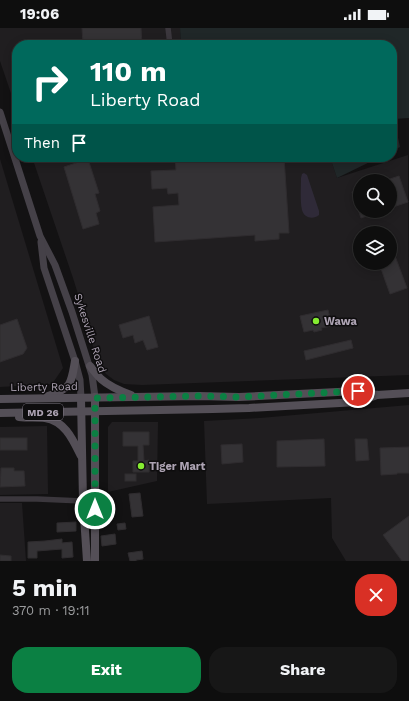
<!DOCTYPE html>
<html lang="en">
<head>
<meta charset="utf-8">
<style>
	body { margin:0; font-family:"Work Sans",sans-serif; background:#171717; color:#f1f3f6; height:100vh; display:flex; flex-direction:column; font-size:15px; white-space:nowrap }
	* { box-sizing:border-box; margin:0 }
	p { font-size:13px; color:#9b9c9e }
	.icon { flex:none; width:22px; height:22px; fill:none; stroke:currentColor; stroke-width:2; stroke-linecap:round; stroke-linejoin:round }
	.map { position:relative; height:533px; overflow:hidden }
	.side { display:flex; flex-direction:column; background:#0e0e0e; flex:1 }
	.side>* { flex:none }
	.hud { position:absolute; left:12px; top:12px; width:385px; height:122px; border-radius:16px; box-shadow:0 2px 10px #0003,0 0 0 1px #2e2e2e; background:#00695c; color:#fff; overflow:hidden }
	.buttons { position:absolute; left:353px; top:146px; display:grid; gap:8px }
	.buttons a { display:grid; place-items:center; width:44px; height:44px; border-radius:50%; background:#0e0e0e; box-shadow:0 2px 10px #0003,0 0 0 1px #2e2e2e; font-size:20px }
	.pin { position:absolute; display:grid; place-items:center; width:34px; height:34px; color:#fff; margin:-17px; border:2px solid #fff; border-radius:50%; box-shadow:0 1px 4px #0007 }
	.me { position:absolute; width:44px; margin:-22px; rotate:0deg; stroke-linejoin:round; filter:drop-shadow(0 0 3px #0008) }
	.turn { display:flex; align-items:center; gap:14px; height:84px; padding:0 12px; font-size:18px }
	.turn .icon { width:52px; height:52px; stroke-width:2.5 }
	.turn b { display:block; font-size:28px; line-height:34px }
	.then { display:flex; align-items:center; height:38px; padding:0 12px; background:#0003; gap:8px; font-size:15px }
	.round { display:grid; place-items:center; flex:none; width:42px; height:42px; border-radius:16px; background:#171717 }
	.head { display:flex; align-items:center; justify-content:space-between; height:68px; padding:0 12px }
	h1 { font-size:24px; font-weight:700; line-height:30px }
	.cta { display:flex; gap:8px; margin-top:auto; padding:8px 12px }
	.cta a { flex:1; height:46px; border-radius:16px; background:#0b8043; color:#fff; font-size:16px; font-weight:700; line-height:46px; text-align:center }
	.cta a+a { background:#171717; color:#f1f3f6 }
	.status { display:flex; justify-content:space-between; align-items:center; height:28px; padding:0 20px; background:#0e0e0e; direction:ltr }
	.status svg { height:11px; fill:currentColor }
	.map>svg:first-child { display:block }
	.built { fill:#201e20; fill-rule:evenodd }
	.green { fill:#202728 }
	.water { fill:#2f2a38 }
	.building { fill:#343235; stroke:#2f2c2f }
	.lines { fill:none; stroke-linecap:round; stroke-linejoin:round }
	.minor { stroke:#3b373d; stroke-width:5.5 }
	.secondary { stroke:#454148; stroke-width:7 }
	.primary { stroke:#544f57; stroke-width:8 }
	.route { stroke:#0b8043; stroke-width:7; stroke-dasharray:0 12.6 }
	.poi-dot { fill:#85eb31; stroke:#0e0d0e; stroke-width:1.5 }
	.labels { text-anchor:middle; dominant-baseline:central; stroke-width:3; stroke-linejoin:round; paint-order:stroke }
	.shield { fill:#0e0d0e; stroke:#7d7682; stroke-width:1 }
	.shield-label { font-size:10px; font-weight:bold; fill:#ada3b3 }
	.poi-label { font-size:11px; font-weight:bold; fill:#ada3b3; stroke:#0e0d0e; text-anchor:start }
	.street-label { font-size:11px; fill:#ada3b3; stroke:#0e0d0e }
</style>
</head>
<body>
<div class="status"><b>19:06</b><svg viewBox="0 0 49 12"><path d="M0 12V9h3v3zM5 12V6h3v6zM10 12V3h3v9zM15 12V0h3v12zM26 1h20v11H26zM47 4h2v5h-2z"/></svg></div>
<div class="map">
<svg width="409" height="533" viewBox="0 0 409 533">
	<rect width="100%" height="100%" fill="#131213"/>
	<!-- built -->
	<g class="built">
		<path d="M0,0H180L181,17H17V83L0,33Z"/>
		<path d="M408,127L409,347L142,357L124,356L114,352L106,346L99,336L86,296L83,282L73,250L32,129H330L337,150ZM360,153H390V183H360ZM360,205H390V235H360Z"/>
		<path d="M0,131L63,340L52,356L0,359Z"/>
		<path d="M409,377V533H346L332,510L331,470L207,476L204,393L260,390Z"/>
		<path d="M112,394H158L157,453L108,464V399Z"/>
		<path d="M47,398L48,466L0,467V399Z"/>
		<path d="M0,475H22L26,533H0Z"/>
	</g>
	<!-- green -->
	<g class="green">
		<path d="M180,0H409V90L394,91L400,119L392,123V17H181Z"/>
		<path d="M330,129H380L337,150Z"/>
	</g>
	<!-- water -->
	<path class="water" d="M304,145L307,147L319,183V187C313,192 304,190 302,182C300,173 301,159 301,150L302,146Z"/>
	<!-- building -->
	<g class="building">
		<path d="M82,0H141L142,17H83Z"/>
		<path d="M175,129H186V131L210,129H284L289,205H279V211L255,213V207L155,214L153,179L179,177L178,165L168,166L167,160L152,161L151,143L176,142Z"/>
		<path d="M88,131L99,165L95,166L100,183L96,185L99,196L83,201L64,139Z"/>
		<path d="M399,148L408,174L390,180V151Z"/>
		<path d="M360,161V183H378L379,184L361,190L352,164Z"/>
		<path d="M395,228L407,260L390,266L379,235H390V230Z"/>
		<path d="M328,282L332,298L321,300L322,302L314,304L313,302L304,304L300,288Z"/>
		<path d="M149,288L158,319L147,322L143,312L135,315L133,307L123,310L119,297Z"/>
		<path d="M17,291L27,320L23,326L0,334V297Z"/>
		<path d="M351,312L353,320L306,332L304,323Z"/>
		<path d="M123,404H149V417H143L144,433L149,432V444H133V433H138V418H123Z"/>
		<rect x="0" y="410" width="27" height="12"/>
		<path d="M324,411L325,438L277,439V413Z"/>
		<path d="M355,411H367L369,432L356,433Z"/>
		<path d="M242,416L243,434L222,436L221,417Z"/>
		<path d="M409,419V445H397V446L381,447L380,420Z"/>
		<path d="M1,440H14V443H24L25,458L0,459Z"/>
		<rect x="125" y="446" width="11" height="7"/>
		<path d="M140,465L143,488L132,489L129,466Z"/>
		<path d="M409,488V533H402L383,507Z"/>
		<path d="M76,494V503L57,504V495Z"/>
		<path d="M125,495L126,501L118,502L117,496Z"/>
		<path d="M115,506L116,516L102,518L101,508Z"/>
		<path d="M62,511V515L72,514L73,529L62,530V521L37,523V530H28V514L45,513Z"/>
		<path d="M142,523L143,531L136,532V533H130L128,525Z"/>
		<path d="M0,527L11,528V533H0Z"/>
	</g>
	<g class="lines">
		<!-- minor -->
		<g class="minor">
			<path d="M168,0L170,17"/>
			<path d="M0,471H37L83,473"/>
		</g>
		<!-- secondary -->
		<g class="secondary">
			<path d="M0,84L40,208L55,237L72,284L92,347L95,369"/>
			<path d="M41,214L44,240L75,333L80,352L81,370"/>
		</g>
		<!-- primary -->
		<g class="primary">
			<path d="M90,338C94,343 97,347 101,351C110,359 120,363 131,367"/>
			<path d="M48,368C72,360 71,356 75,333"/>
			<path d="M95,369V533"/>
			<path d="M81,370L83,473L87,533"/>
			<path d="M0,371L199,368L239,369L357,363L377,367L409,365"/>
			<path d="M0,385L213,381L249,380L358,374L377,367"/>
			<path d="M19,389C28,390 37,389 45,390C65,393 73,412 81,428"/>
		</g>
	</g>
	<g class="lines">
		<!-- route -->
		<path class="route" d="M95,481V370L199,368L239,369L358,363"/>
	</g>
	<!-- markers -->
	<g class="poi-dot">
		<circle cx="316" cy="293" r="4"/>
		<circle cx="141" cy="438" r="4"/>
	</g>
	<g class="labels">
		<!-- shield labels -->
		<rect class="shield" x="23" y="376" width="40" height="16" rx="3"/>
		<g class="shield-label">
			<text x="43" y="384">MD 26</text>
		</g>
		<!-- poi labels -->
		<g class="poi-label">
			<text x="324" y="293">Wawa</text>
			<text x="149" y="438">Tiger Mart</text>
		</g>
		<!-- street labels -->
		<g class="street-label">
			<text transform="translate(90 305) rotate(72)">Sykesville Road</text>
			<text transform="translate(44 359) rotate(-1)">Liberty Road</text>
		</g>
	</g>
</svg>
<div class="buttons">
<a><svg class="icon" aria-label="search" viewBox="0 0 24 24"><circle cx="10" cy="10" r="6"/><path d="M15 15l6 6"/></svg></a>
<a><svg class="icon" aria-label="layers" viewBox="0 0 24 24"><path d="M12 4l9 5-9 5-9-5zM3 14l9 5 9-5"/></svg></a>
</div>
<div class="pin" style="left:358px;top:363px;background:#d93025"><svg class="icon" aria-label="arrive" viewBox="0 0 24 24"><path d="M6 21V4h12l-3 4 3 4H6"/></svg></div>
<svg class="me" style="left:95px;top:481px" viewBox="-20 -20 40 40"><circle r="17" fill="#0b8043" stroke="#fff" stroke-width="3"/><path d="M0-11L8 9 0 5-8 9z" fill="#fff"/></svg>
<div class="hud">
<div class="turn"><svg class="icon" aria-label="right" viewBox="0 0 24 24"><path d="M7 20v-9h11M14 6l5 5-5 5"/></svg><div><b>110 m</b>Liberty Road</div></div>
<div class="then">Then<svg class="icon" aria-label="arrive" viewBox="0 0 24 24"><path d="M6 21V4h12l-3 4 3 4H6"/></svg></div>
</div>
</div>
<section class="side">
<div class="head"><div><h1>5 min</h1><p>370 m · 19:11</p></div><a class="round" style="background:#d93025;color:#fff"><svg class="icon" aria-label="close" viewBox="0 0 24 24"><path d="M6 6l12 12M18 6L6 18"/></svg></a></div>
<div class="cta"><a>Exit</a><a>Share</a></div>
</section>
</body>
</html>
